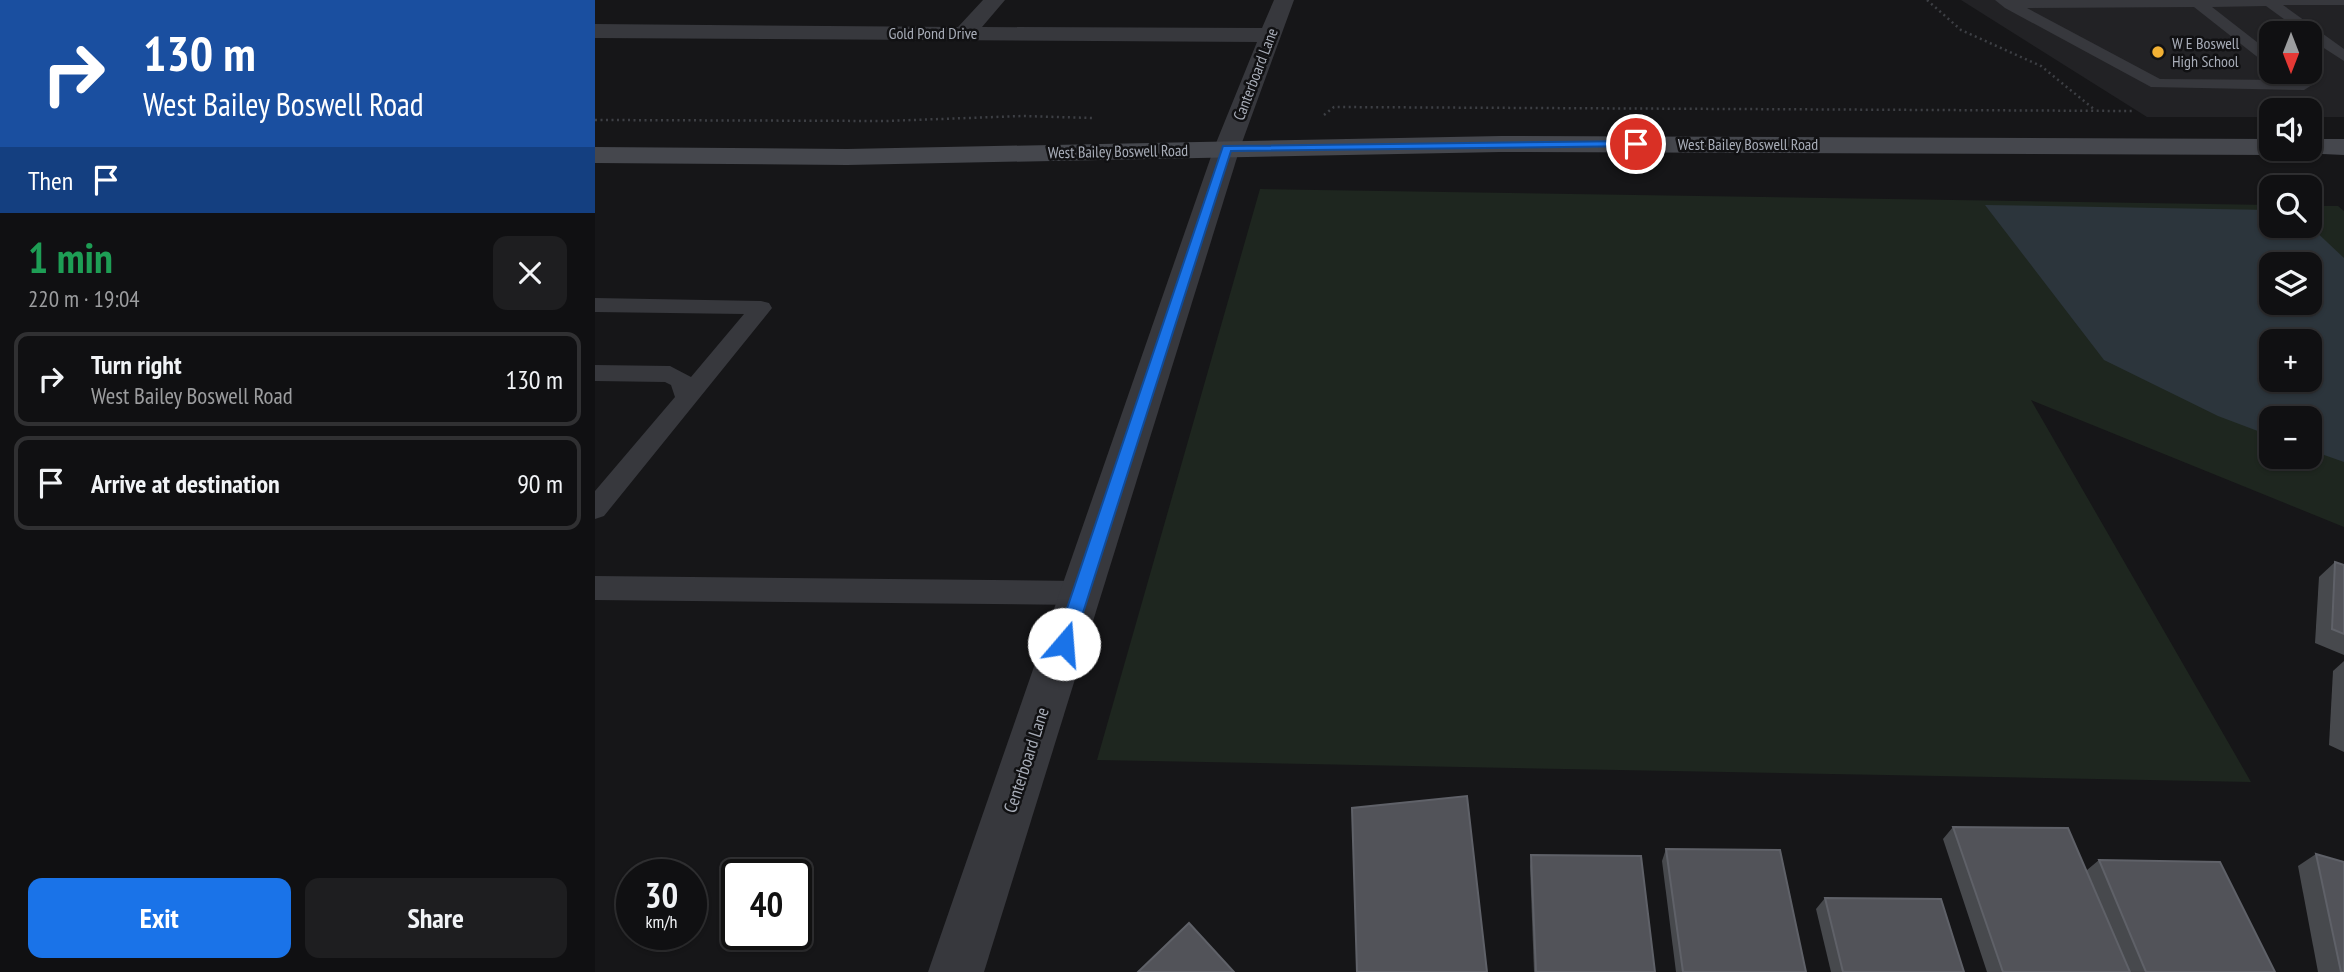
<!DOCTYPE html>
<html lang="en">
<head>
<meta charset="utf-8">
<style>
	body { margin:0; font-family:"PT Sans Narrow",sans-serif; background:#1e1e20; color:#f1f3f6; height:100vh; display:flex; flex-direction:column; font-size:26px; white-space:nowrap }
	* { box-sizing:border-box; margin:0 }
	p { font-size:23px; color:#9c9d9f }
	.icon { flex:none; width:38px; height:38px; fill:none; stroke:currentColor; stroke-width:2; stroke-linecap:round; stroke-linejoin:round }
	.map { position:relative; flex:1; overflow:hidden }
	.sheet { display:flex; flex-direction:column; background:#101012; width:595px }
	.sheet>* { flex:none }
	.top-card { background:#1a4fa0; color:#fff; overflow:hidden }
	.needle { width:46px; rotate:180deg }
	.fabs { position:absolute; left:1664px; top:21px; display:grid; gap:14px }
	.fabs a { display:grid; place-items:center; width:63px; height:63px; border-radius:14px; background:#101012; box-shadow:0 2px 5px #0004,0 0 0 2px #303032; font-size:35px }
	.speed { position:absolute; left:21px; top:859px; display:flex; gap:14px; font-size:35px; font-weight:700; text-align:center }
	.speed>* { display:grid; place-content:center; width:91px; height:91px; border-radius:50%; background:#101012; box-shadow:0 2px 5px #0004,0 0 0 2px #303032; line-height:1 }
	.speed small { font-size:18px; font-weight:400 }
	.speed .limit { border:4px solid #111; border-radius:10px; background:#fff; color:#111 }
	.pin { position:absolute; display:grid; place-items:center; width:60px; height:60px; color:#fff; margin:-30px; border:4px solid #fff; border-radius:50%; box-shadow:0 2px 7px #0007 }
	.me { position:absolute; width:77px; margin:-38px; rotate:18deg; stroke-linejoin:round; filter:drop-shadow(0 0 5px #0008) }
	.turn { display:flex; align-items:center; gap:24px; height:147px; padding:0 28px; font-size:32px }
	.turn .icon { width:91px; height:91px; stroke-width:2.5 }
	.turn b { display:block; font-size:49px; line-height:60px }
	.then { display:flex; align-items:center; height:66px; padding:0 28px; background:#0003; gap:14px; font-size:26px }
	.round { display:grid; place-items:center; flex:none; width:74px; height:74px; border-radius:14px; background:#1e1e20 }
	.headline { display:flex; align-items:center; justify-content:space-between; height:119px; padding:0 28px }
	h1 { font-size:42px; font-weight:700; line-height:52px; color:#1e9e55 }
	.cta { display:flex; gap:14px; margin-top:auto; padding:14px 28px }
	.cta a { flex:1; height:80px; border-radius:14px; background:#1a73e8; color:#fff; font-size:28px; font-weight:700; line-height:80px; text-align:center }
	.cta a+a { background:#1e1e20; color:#f1f3f6 }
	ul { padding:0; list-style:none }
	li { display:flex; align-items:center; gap:21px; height:94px; margin:0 14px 10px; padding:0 14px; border:4px solid #303032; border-radius:14px }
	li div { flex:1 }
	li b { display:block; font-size:26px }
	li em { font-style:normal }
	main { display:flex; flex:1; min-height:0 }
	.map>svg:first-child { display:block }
	.built { fill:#222225; fill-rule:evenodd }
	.green { fill:#1e261f; fill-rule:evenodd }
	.water { fill:#2c353c; fill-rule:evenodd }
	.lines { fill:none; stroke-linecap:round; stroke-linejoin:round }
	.path { stroke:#3d3f44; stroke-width:2.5; stroke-dasharray:2 3.5; stroke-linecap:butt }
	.service { fill:#37383d; fill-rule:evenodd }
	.minor { fill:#37383d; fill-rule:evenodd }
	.tertiary { fill:#37383d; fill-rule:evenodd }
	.secondary { fill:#45474d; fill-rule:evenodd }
	.wall { fill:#47494d }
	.building { fill:#525359; stroke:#5f6168; stroke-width:2 }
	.route { fill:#1a73e8; stroke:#114b97; stroke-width:2 }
	.poi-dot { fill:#f2b134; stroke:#111113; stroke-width:2.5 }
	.labels { text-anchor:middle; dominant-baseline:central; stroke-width:5; stroke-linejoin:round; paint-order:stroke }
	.far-street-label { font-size:16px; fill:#a8adb8; stroke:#111113 }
	.far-poi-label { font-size:16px; fill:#a8adb8; stroke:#111113; text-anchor:start }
	.street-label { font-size:18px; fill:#a8adb8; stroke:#111113 }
</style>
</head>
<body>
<main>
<section class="sheet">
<div class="top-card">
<div class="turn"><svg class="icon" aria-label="right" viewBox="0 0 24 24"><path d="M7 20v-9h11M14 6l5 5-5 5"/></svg><div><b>130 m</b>West Bailey Boswell Road</div></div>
<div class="then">Then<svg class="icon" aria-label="arrive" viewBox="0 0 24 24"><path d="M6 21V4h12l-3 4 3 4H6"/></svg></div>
</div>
<div class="headline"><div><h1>1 min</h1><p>220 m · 19:04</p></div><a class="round"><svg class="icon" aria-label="close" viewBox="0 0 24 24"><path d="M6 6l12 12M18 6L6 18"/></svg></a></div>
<ul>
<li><svg class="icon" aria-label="right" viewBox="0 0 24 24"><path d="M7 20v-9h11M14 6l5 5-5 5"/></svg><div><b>Turn right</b><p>West Bailey Boswell Road</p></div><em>130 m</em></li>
<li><svg class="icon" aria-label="arrive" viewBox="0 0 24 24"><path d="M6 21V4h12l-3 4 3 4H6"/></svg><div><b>Arrive at destination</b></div><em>90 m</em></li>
</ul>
<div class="cta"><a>Exit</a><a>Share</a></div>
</section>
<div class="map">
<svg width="1749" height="972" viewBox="0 0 1749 972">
	<rect width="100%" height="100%" fill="#161618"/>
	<!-- built -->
	<path class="built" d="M1366,0H1749V117H1715V110H1676V117H1552ZM1676,33H1715V72H1676Z"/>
	<!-- green -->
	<path class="green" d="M665,189L1676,205V226H1715V206H1743L1749,211V527L1436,400L1656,782L502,760ZM1676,264H1715V303H1676ZM1676,341H1715V380H1676ZM1676,418H1715V457H1676Z"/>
	<!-- water -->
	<path class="water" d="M1390,205L1676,210V226H1715L1749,258V462L1715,450V418H1676V436L1623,416L1509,360ZM1676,264H1715V303H1676ZM1676,341H1715V380H1676Z"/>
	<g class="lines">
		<!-- path -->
		<g class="path">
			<path d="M1332,0L1366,30L1446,66L1500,110"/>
			<path d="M729,115L739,107L1537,111"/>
			<path d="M0,120L291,121L427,116L498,118"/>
		</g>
		<!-- service -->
		<g class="service">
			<path d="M1400,0H1749V5H1688L1749,49V61L1715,39V33H1708L1671,6L1617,7L1676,53V65L1670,63L1599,7L1432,8L1565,79L1692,80L1684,72H1702L1717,85L1709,90L1556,87L1410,8Z"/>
			<path d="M0,298L166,301L174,303L177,308L9,516L0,519V491L80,397L76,385L70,382L0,381V365L75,366L96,377L149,314L0,312Z"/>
			<path d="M0,576L485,581L495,585L499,593L495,601L485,605L0,600Z"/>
		</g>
		<!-- minor -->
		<path class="minor" d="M388,0H410L387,27L667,28L679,0H699L645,148L641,154L632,156L623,154L619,148L662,42L0,38V24L363,27Z"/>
		<!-- tertiary -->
		<path class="tertiary" d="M632,140L641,142L645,148L389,972H333L619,148L623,142Z"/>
		<!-- secondary -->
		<g class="secondary">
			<path d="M906,136L1676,139V149H1688L1685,153L1676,155L906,152L252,165L0,163V147L252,149Z"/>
			<path d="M1715,139H1749V155L1706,153L1703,149H1715Z"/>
		</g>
	</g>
	<!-- wall -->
	<g class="wall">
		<path d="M1740,562L1749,565V655L1720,643L1724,577Z"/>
		<path d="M1749,661V752L1734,745L1738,671Z"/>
		<path d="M1358,827L1492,870L1504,860L1680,972H1392L1348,839Z"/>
		<path d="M1071,849L1211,972H1081L1067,861Z"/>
		<path d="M1721,854L1749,972H1723L1703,866Z"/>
		<path d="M936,855L1060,972H939L935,867Z"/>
		<path d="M1230,898L1369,972H1236L1221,909Z"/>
	</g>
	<!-- building -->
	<g class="building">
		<path d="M1740,562L1749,565V634L1737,629Z"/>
		<path d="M872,796L892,972H762L757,808Z"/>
		<path d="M1358,827L1473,828L1535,972H1408Z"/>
		<path d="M1071,849L1185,850L1211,972H1088Z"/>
		<path d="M1721,854L1749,862V972H1746Z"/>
		<path d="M936,855L1046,856L1060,972H941Z"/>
		<path d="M1504,860L1625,862L1680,972H1551Z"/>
		<path d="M1230,898L1346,899L1369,972H1248Z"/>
		<path d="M594,923L639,972H543Z"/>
	</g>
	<!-- route -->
	<path class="route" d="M1041,141L1047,144L1045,146L636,151L478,644L475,649L469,652L462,649L460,644L628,146Z"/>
	<!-- markers -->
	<circle class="poi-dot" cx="1563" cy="52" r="7"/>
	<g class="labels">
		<!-- far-street labels -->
		<g class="far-street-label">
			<text x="338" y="33">Gold Pond Drive</text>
			<text transform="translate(660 74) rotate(-69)">Canterboard Lane</text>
			<text x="1153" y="144">West Bailey Boswell Road</text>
			<text transform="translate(523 151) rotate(-1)">West Bailey Boswell Road</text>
		</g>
		<!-- far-poi labels -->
		<g class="far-poi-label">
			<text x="1577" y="43">W E Boswell<tspan x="1577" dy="18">High School</tspan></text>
		</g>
		<!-- street labels -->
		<g class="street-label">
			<text transform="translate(431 760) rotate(-72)">Centerboard Lane</text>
		</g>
	</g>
</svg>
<div class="fabs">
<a><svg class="needle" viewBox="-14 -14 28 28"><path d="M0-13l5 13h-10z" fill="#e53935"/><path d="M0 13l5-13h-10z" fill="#9c9d9f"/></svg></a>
<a><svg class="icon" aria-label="sound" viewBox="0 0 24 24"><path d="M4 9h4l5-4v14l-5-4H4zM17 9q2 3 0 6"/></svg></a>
<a><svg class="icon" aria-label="search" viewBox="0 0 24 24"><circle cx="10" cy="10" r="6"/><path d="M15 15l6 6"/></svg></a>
<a><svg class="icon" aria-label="layers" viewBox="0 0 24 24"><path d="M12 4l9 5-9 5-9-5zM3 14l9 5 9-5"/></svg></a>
<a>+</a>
<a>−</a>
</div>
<div class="speed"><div>30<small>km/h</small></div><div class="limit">40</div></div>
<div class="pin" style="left:1041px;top:144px;background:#d93025"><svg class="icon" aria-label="arrive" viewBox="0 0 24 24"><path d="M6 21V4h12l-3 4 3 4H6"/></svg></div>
<svg class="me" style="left:469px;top:644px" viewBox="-20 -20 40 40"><circle r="19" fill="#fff"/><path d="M0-13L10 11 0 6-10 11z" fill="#1a73e8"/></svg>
</div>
</main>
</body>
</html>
